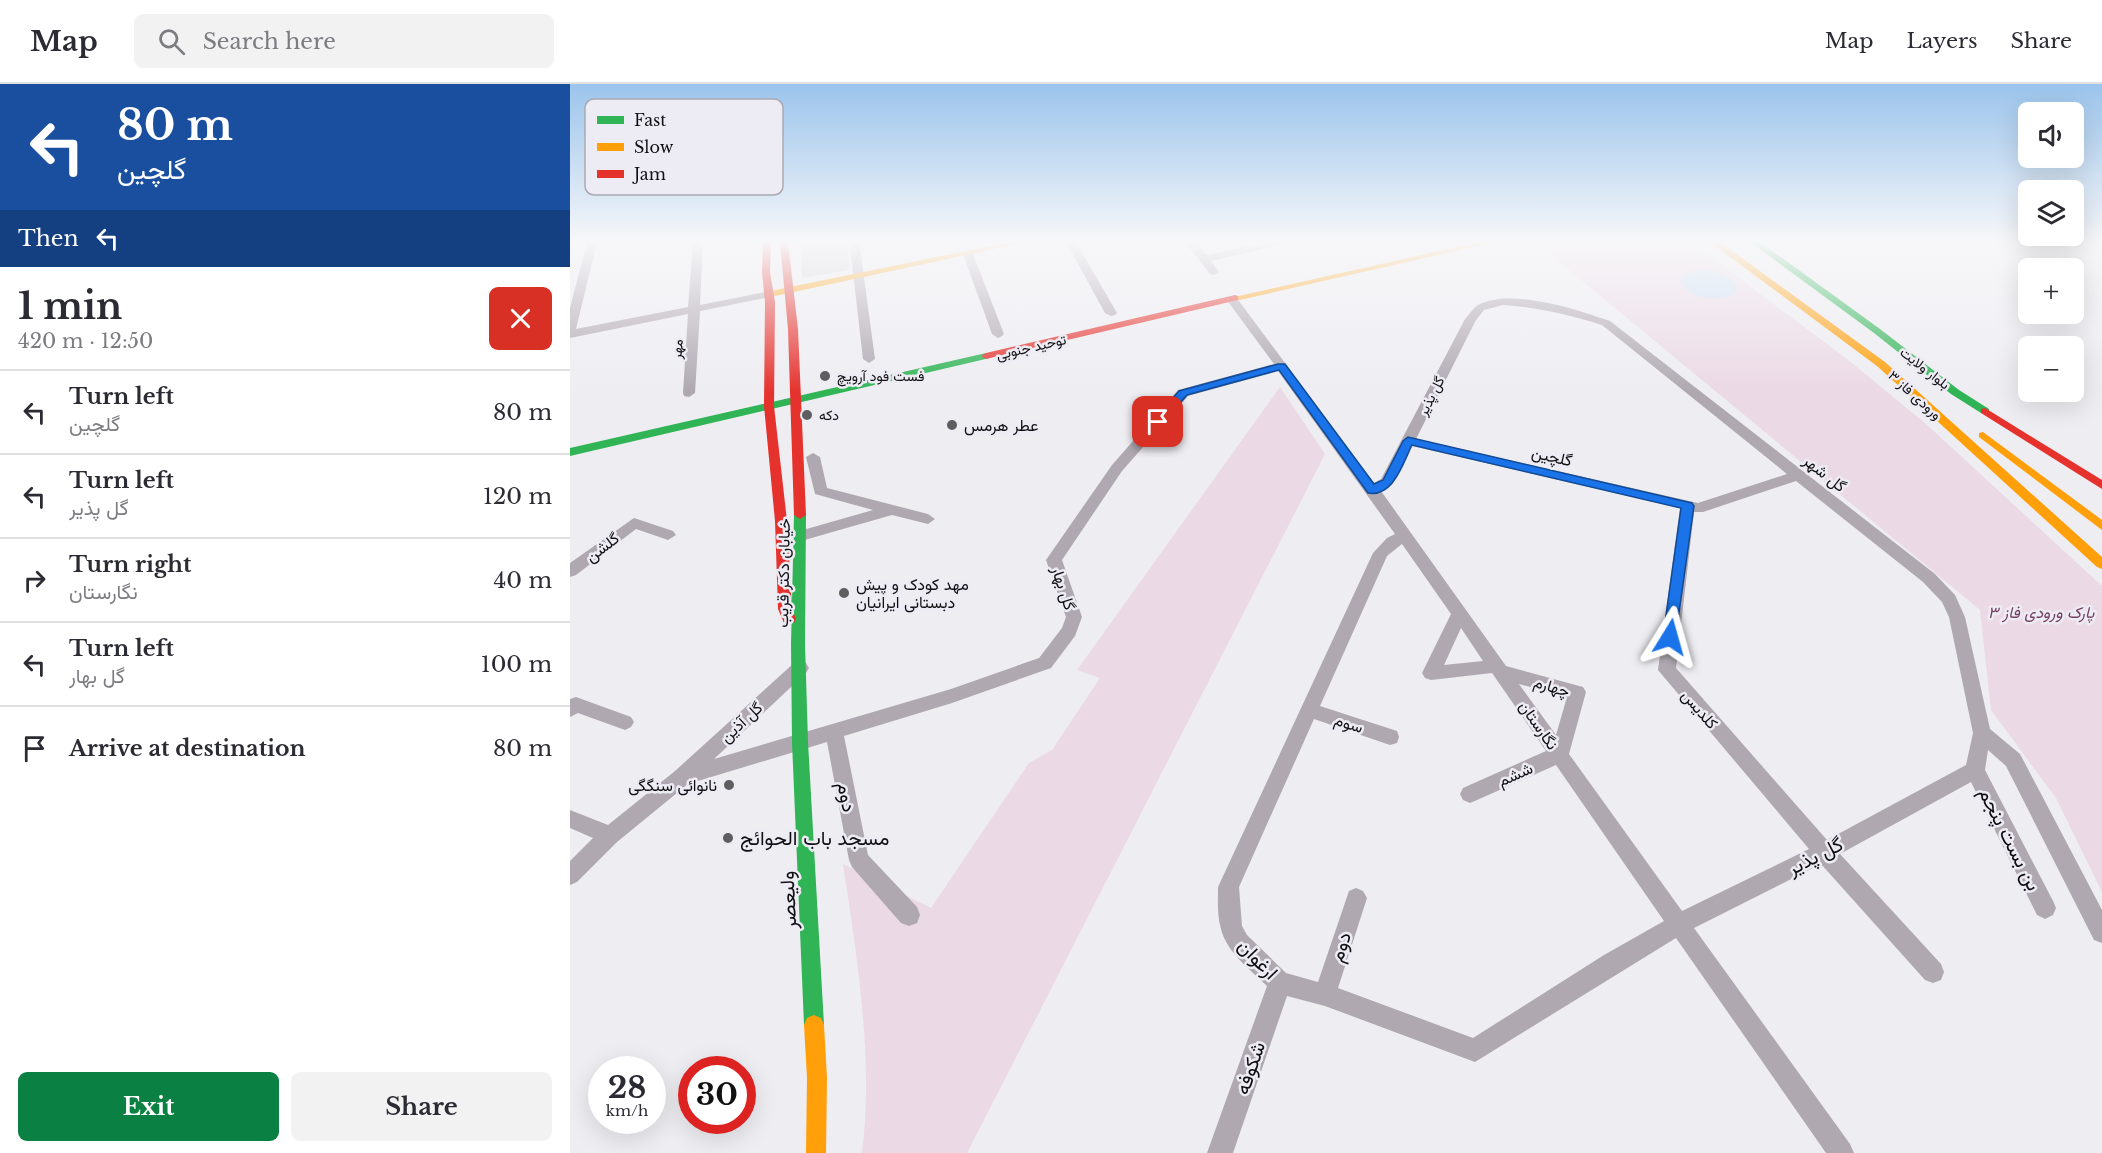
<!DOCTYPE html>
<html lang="en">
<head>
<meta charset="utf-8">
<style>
	body { margin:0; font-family:"Libre Baskerville",Vazirmatn,serif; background:#f2f2f3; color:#2b2b33; height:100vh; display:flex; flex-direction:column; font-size:22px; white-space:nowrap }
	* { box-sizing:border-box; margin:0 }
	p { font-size:20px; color:#7c7c81 }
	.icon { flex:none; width:33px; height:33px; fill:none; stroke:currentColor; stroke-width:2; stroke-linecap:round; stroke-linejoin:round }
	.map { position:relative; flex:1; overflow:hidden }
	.sheet { display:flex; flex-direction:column; background:#fff; width:570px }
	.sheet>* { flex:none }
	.banner { background:#1a4fa0; color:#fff; overflow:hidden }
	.fabs { position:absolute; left:1448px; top:18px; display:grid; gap:12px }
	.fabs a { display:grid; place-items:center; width:66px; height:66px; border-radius:9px; background:#fff; box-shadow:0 6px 24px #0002; font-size:30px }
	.speed { position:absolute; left:18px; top:972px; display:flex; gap:12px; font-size:30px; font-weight:700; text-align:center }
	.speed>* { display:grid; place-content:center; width:78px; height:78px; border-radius:50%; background:#fff; box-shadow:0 6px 24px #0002; line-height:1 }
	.speed small { font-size:15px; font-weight:400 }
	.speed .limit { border:9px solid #d22; background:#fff; color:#111 }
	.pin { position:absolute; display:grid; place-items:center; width:51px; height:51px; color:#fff; margin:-26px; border-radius:12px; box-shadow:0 3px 9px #0006 }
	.me { position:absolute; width:66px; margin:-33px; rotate:8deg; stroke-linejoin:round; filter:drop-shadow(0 0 4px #0008) }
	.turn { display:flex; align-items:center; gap:21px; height:126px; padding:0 18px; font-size:27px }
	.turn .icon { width:78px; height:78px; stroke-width:2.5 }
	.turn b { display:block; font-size:42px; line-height:51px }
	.then { display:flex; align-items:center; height:57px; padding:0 18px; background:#0003; gap:12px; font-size:22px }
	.round { display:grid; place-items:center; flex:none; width:63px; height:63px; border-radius:9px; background:#f2f2f3 }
	.overview { display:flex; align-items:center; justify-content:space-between; height:102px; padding:0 18px }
	h1 { font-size:36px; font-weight:800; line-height:45px }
	.primary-button { display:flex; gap:12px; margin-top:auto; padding:12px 18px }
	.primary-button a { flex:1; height:69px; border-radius:9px; background:#0b8043; color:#fff; font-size:24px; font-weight:800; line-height:69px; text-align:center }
	.primary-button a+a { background:#f2f2f3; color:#2b2b33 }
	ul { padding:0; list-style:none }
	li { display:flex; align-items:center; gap:18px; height:84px; padding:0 18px; border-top:2px solid #e1e1e2 }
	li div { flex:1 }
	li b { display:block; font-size:22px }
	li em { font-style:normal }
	header { display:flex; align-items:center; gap:36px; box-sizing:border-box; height:84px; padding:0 30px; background:#fff; border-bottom:2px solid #e1e1e2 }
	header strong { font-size:28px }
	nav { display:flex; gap:33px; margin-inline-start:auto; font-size:21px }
	.search { width:420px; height:54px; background:#f2f2f3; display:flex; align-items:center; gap:15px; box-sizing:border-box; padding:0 21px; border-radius:9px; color:#7c7c81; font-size:22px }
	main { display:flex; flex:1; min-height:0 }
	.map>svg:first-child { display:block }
	.green { fill:#ebd9e5 }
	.water { fill:#c7ddf3 }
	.building { fill:#d2d2d5 }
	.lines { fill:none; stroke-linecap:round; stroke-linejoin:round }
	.street { fill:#afa8b1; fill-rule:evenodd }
	.fast { fill:#30b455; fill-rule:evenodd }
	.slow { fill:#ff9f0a; fill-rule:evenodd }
	.jam { fill:#e5322d; fill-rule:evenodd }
	.route { fill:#1a73e8; stroke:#114b97; stroke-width:1.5 }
	.poi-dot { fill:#5e5d60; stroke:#edebf4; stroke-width:2 }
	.labels { text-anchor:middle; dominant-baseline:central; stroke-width:5; stroke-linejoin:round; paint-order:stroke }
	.far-street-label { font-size:14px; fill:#100f12; stroke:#edebf4 }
	.far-poi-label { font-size:14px; fill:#100f12; stroke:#edebf4; text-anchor:start }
	.poi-label { font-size:16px; fill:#100f12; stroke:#edebf4; text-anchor:start }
	.street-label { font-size:16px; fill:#100f12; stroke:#edebf4 }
	.park-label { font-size:16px; font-style:italic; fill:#744162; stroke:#edebf4 }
	.near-street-label { font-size:20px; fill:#100f12; stroke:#edebf4 }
	.near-poi-label { font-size:20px; fill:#100f12; stroke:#edebf4; text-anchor:start }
	.key { fill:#edebf4; stroke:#aba9b0; stroke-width:1.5 }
	.key-label { font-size:16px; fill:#100f12 }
</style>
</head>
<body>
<header>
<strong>Map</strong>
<div class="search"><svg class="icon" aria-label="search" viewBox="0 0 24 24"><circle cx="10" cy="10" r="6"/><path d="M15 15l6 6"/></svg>Search here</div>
<nav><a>Map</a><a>Layers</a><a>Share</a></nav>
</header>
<main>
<section class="sheet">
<div class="banner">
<div class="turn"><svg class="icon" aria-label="left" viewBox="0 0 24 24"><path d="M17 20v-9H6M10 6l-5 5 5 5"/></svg><div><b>80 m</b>گلچین</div></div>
<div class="then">Then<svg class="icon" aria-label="left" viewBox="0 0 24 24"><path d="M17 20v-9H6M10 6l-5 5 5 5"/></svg></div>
</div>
<div class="overview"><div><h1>1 min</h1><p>420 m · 12:50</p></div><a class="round" style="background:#d93025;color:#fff"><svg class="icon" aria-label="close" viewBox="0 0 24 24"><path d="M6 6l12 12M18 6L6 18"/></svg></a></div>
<ul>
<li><svg class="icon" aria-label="left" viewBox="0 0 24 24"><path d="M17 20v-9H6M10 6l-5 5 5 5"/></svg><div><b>Turn left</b><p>گلچین</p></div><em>80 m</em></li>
<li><svg class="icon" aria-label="left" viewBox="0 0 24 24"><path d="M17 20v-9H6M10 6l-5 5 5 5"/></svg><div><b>Turn left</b><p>گل پذیر</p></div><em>120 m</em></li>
<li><svg class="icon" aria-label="right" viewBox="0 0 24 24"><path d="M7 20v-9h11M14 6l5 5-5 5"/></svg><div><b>Turn right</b><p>نگارستان</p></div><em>40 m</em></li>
<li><svg class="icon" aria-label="left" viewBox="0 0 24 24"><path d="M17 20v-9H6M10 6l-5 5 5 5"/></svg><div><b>Turn left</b><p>گل بهار</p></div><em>100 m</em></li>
<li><svg class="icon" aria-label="arrive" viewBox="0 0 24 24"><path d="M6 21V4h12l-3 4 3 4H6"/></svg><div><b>Arrive at destination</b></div><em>80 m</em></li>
</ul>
<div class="primary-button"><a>Exit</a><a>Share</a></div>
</section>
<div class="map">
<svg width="1532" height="1069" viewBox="0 0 1532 1069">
	<rect width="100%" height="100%" fill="#eeedf2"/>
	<!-- green -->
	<g class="green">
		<path d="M965,158H1121L1277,275L1356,340L1532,502V808L1486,714L1421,626L1410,526Z"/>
		<path d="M710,303L755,370L397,1069H292C304,976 287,873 273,780L361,824L459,679L482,666L530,594L507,586Z"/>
	</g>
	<!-- water -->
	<path class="water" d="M1137,186L1154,191L1166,199V209C1151,219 1118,215 1110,197L1115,189Z"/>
	<!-- building -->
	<path class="building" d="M231,158H281L278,163L280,184L277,186L232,194Z"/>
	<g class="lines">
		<!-- street -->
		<g class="street">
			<path d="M17,158H27L6,245L118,223L123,158H133L130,221L200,207L206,210L200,213L130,227L125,309L119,313L114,312L113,309L118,230L0,254V224Z"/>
			<path d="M284,158H295L290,164L305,275L299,279L293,275L280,163Z"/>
			<path d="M496,158H506L547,229L545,231L541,232L535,229Z"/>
			<path d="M615,158H626L636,171L701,158H722L641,177L649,188L644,191L640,190Z"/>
			<path d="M398,167L403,170L434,250L432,252L428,254L422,250L393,170Z"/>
			<path d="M662,212L666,213L804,399L811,395L895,235C899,231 903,224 908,221C943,204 1005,225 1040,237L1365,490L1385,511L1395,533L1420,645L1450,670L1532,826V859L1524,856L1436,682L1418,666L1415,686L1483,817L1486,824L1483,831L1475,835L1467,831L1401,698L1270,770L1371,880L1374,888L1371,896L1363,899L1355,896L1251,780L1124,844L1280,1060L1284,1069H1256L1106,854L905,978L755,922L717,912L663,1069H637L697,902C681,886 657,869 651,845C647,832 648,816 648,803L803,469L817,454L825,450L708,287L618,312L552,387L492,476L512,533L505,552L481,584L382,619L274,652L298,771L347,823L350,831L347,839L339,842L331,839L282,783L279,776L257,658L118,700L47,758L7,798L0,801V777L23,754L0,744V726L38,741L105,687L224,579L230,577L236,579L239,584L236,589L144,675L381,605L469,574L492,544L496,533L476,476L542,381L608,306L704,280L656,215ZM933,221C967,223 1000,231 1032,241L1217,390L1128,419L846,355L906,236L914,226ZM842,362L1110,424L1088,586L1239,765L1112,827L999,670L1016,608L1013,603L936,582L811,407L822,401ZM1226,397L1353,498L1372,518L1379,533L1403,649L1396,681L1257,756L1106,584L1124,428H1133ZM832,460L881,530L852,589L855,594L861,596L922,589L976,667L893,704L890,710L893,716L900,719L907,716L986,681L1094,837L1034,871L903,954L768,904L797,814L793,807L786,804L779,807L748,898L716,889L677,851L672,842L669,803L744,635L820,661L827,659L829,653L827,647L750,622L817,472ZM891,544L913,577L874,581ZM949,600L997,613L986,651Z"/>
			<path d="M243,369L250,373L257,404L358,430L365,435L358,440L322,431L231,457L226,456L223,452L226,448L303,426L245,410L236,373Z"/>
			<path d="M64,434L103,447L106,451L98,456L66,445L6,491L0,493V479Z"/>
			<path d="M6,613L61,633L64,638L61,643L55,646L8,629L0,633V615Z"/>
		</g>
		<!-- fast -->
		<g class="fast">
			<path d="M1180,158H1190L1310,245L1389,306L1419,325V329H1411L1381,310L1304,249Z"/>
			<path d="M416,269L421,272L420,274L0,372V364Z"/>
			<path d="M230,427L236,431L235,560L238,658L254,941L251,948L244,951L237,948L234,941L222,658L221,560L224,431Z"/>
		</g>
		<!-- slow -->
		<g class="slow">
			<path d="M440,158H457L205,212L200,209L205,206Z"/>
			<path d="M909,158H926L665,217L660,214Z"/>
			<path d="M1140,158H1150L1315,278L1532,473V485L1527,483L1307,282Z"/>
			<path d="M1413,348L1532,436V446L1409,353V349Z"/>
			<path d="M244,931L251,934L254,941L257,994L256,1069H236L237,994L234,941L237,934Z"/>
		</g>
		<!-- jam -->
		<g class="jam">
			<path d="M193,158H201L200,188L205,218L204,322L217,437L222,525L226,535L224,539H214L208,525L205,437L194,322L195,218L192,188Z"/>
			<path d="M210,158H218L228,245L236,431L230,435L224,431L218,245Z"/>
			<path d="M665,211L668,212V216L416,275L411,272L416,269Z"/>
			<path d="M1415,324L1532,396V405L1411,329V325Z"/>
		</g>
	</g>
	<!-- sky -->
	<linearGradient id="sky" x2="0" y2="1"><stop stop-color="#9bc4ec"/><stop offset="0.51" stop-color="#f7f7f9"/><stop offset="1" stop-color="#f7f7f9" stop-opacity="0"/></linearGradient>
	<rect width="1532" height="308" fill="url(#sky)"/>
	<!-- route -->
	<path class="route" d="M708,280H715L804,400L813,396L833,357L838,353L1122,419L1124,422L1105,557L1100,558L1093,553L1111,424L842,361C833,379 823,414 798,409L709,286L617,311L592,340L588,341L582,338L609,307Z"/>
	<!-- markers -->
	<g class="poi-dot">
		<circle cx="255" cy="292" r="6"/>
		<circle cx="237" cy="331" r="6"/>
		<circle cx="382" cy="341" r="6"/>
		<circle cx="274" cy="509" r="6"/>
		<circle cx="159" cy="701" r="6"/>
		<circle cx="158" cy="754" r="6"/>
	</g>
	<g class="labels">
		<!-- far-street labels -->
		<g class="far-street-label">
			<text transform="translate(461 263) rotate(-13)">توحید جنوبی</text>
			<text transform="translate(107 265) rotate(-86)">مهر</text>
			<text transform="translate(1355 284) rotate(38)">بلوار ولایت</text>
			<text transform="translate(1345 311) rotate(42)">ورودی فاز ۳</text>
			<text transform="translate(861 312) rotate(-63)">گل پذیر</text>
		</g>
		<!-- far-poi labels -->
		<g class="far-poi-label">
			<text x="267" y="292">فست فود آرویچ</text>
			<text x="249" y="331">دکه</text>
		</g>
		<!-- poi labels -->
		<g class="poi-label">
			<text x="394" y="341">عطر هرمس</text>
			<text x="286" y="500">مهد کودک و پیش<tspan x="286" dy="18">دبستانی ایرانیان</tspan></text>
			<text x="147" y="701" text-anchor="end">نانوائی سنگگی</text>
		</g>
		<!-- street labels -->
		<g class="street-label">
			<text transform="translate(982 372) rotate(13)">گلچین</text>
			<text transform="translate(1255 389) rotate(38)">گل شهر</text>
			<text transform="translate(32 463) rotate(-37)">گلشن</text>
			<text transform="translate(213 489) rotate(-89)">خیابان دکتر قریب</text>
			<text transform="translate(494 504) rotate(72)">گل بهار</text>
			<text transform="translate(982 602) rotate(17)">چهارم</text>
			<text transform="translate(1130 625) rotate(49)">کلدیس</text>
			<text transform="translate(171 638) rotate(-43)">گل آذین</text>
			<text transform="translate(779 639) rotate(18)">سوم</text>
			<text transform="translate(969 641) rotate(55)">نگارستان</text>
			<text transform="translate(945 690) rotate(-24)">ششم</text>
		</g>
		<!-- park labels -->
		<g class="park-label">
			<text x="1471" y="528">پارک ورودی فاز ۳</text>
		</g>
		<!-- near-street labels -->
		<g class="near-street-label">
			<text transform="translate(277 713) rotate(79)">دوم</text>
			<text transform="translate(1440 755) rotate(63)">بن بست پنجم</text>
			<text transform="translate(1245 772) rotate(-27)">گل پذیر</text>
			<text transform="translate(218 816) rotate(-93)">ولیعصر</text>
			<text transform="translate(770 863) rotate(-72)">دوم</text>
			<text transform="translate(688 875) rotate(46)">ارغوان</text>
			<text transform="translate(680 984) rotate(-71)">شکوفه</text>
		</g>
		<!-- near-poi labels -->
		<g class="near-poi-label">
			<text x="170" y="754">مسجد باب الحوائج</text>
		</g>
	</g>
	<!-- legend -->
	<rect x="15" y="15" width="198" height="96" rx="9" class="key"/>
	<rect x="27" y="32" width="27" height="8" fill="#30b455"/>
	<rect x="27" y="59" width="27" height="8" fill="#ff9f0a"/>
	<rect x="27" y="86" width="27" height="8" fill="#e5322d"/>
	<g class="key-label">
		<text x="64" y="42">Fast</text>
		<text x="64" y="69">Slow</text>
		<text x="64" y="96">Jam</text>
	</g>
</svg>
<div class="fabs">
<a><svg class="icon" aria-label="sound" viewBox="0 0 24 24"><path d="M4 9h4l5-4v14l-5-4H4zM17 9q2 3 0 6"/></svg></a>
<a><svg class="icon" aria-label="layers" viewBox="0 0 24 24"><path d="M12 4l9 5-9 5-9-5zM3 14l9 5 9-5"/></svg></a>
<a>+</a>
<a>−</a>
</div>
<div class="speed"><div>28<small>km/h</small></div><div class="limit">30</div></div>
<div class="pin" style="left:588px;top:338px;background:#d93025"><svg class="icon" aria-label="arrive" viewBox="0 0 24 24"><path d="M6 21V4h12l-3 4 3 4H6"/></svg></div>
<svg class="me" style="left:1100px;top:553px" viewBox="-20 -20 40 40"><path d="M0-17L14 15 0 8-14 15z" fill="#1a73e8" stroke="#fff" stroke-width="4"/></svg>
</div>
</main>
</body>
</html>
